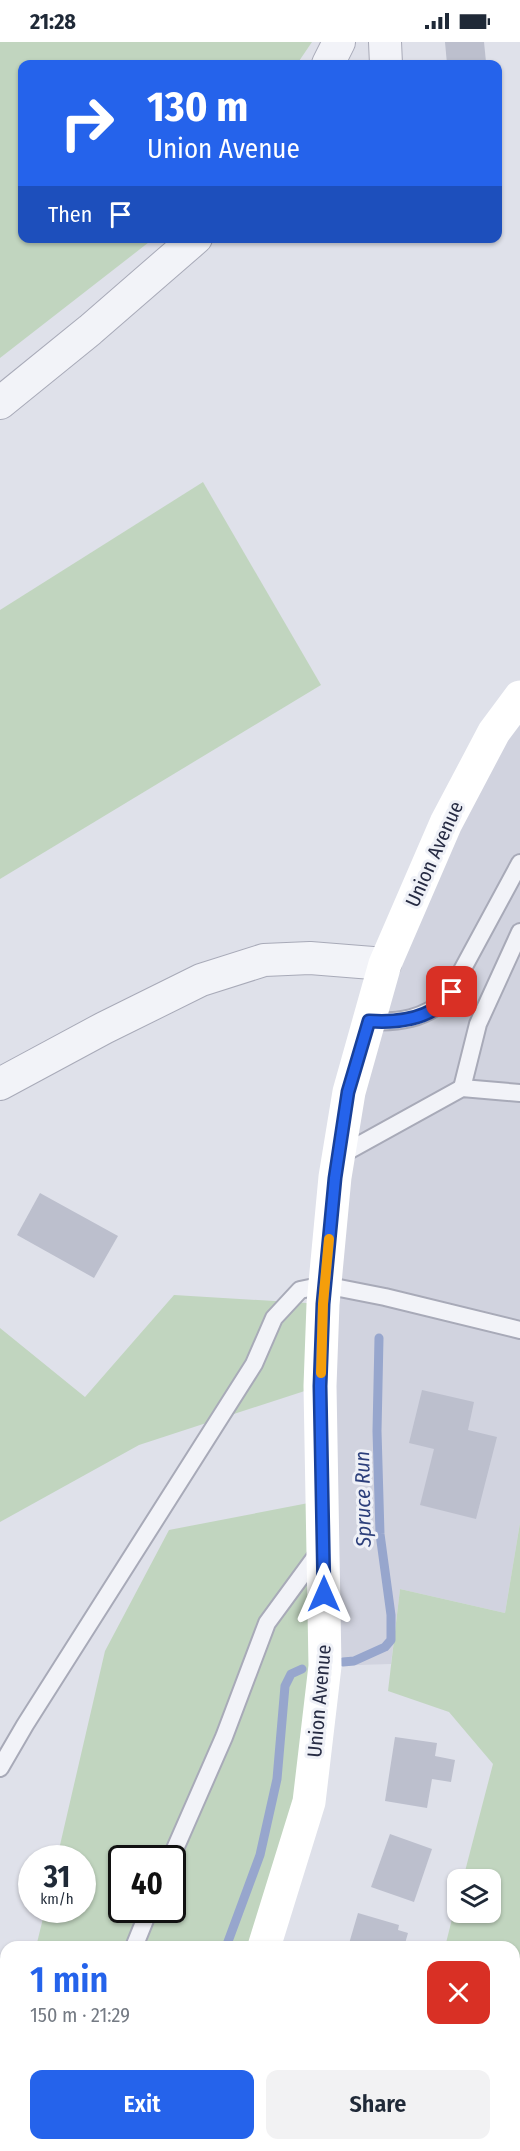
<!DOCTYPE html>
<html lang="en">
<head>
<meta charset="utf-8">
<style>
	body { margin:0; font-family:"Fira Sans Condensed",sans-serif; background:#f2f2f3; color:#1f2937; height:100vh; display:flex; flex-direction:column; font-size:22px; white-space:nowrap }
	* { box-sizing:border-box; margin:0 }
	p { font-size:20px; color:#747a83 }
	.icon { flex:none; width:33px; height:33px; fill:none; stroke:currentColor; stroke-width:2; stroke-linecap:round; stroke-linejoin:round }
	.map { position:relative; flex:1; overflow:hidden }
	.drawer { position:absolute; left:0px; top:1899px; width:520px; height:210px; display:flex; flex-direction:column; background:#fff; border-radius:18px 18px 0 0; box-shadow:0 2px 4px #0004 }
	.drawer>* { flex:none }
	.top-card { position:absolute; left:18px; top:18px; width:484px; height:183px; border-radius:12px; box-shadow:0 2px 4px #0004; background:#2563eb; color:#fff; overflow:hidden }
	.fabs { position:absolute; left:447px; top:1827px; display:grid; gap:12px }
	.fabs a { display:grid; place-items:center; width:54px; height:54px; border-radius:12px; background:#fff; box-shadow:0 2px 4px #0004; font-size:30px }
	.speed { position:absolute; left:18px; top:1803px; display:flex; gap:12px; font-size:30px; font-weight:700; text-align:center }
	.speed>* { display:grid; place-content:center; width:78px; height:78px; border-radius:50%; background:#fff; box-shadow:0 2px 4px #0004; line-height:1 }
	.speed small { font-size:15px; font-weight:400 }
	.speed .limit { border:3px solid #111; border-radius:9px; background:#fff; color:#111 }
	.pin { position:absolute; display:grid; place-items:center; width:51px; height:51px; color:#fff; margin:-26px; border-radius:12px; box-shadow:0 3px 9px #0006 }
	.me { position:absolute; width:66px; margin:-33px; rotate:0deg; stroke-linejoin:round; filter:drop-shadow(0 0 4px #0008) }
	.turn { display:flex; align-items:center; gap:21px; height:126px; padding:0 30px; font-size:27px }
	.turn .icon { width:78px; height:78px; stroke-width:2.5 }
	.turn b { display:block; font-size:42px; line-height:51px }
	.then { display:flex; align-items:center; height:57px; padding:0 30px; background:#0003; gap:12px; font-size:22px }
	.round { display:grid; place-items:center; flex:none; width:63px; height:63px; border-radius:12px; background:#f2f2f3 }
	.summary { display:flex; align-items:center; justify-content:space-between; height:102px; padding:0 30px }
	h1 { font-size:36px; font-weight:600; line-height:45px; color:#2563eb }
	.button { display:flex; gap:12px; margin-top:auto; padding:12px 30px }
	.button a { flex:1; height:69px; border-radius:12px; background:#2563eb; color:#fff; font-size:24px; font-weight:600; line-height:69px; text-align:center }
	.button a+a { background:#f2f2f3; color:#1f2937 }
	.status { display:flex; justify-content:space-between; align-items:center; height:42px; padding:0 30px; background:#fff; direction:ltr }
	.status svg { height:16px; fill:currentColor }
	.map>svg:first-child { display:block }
	.built { fill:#d1d3df }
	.green { fill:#c1d5bf; fill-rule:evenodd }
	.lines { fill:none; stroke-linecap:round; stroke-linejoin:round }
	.stream { stroke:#97a6cd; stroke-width:9 }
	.building { fill:#bcbfcd }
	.lane-casing { stroke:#a8aab8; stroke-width:20 }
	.street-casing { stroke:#a8aab8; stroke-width:34 }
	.lane { stroke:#f2f3f8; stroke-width:16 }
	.street { stroke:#f2f3f8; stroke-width:32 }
	.secondary { stroke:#fff; stroke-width:33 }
	.route-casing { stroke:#184099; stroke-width:15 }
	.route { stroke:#2563eb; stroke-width:10 }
	.slow { stroke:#f59e0b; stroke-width:10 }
	.labels { text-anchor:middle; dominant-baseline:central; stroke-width:6; stroke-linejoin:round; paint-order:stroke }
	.street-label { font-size:20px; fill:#262b43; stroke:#eff1f7 }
	.water-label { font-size:21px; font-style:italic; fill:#2c3f7b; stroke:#eff1f7 }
</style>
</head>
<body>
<div class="status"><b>21:28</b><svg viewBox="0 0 49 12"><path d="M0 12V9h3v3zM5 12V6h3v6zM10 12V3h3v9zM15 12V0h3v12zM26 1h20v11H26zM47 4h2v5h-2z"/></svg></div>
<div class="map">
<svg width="520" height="2109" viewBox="0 0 520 2109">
	<rect width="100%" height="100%" fill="#dfe1ea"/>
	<!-- built -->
	<path class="built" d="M520,655V1481L505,1571L400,1547L391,1622L325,1624L323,1262L385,921Z"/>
	<!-- green -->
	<g class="green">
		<path d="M0,0H312L297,22H22V196L153,197L0,316Z"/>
		<path d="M203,440L321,643L0,837V568Z"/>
		<path d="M174,1253L323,1262L320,1344L139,1403L0,1480V1286L85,1355Z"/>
		<path d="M324,1458L325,1624L264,1905H36L45,1868H82V1816H57L105,1609L169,1488ZM122,1816H172V1868H122Z"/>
		<path d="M520,1481V2109H391L392,2103H514V1905H445L457,1857L458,1870H490V1838L463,1837L493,1722L449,1670L388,1649L400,1547L505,1571Z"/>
		<path d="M6,2036V2103H202L200,2109H0V2062Z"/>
	</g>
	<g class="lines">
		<!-- stream -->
		<g class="stream">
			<path d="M343,1620L354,1619L385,1605L391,1598V1573L380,1492L377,1389L379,1296"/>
			<path d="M226,1905L260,1813L277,1737L285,1644L291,1632L302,1627"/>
			<path d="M149,2109L152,2103"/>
		</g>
	</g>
	<!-- building -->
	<g class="building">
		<path d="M445,0H484L486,20L447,22Z"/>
		<path d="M40,1151L118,1194L94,1236L17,1193Z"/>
		<path d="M422,1348L474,1360L468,1388L497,1395L476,1477L420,1463L434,1407L409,1401Z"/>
		<path d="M395,1695L437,1701L435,1714L455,1718L451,1740L432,1737L427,1766L385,1759Z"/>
		<path d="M390,1792L432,1807L414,1860L371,1845Z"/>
		<path d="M358,1871L399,1883L398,1888L408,1891L404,1905H348Z"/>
		<path d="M296,2103H331L329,2109H312Z"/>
	</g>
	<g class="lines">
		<defs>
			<g id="lane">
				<path d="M369,979C398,981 425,977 447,956L520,821"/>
				<path d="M462,1046L478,982L520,890"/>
				<path d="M339,1114L462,1046L520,1051"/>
				<path d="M0,1726L25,1683L254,1322L274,1276L300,1248L324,1243L385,1255L520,1288"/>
				<path d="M171,1816L224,1695L267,1581L319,1510"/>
				<path d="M134,1905L149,1868"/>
				<path d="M81,2109L83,2103"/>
			</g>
			<g id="street">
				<path d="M385,0L386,22"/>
				<path d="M328,22L339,0"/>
				<path d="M0,361L90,288L196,196"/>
				<path d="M0,1042L104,986L201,938L264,918L310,916L385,922"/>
			</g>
		</defs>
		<!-- lane casing -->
		<use href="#lane" class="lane-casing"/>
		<!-- street casing -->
		<use href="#street" class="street-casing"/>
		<!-- lane -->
		<use href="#lane" class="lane"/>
		<!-- street -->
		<use href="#street" class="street"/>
		<!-- secondary -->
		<g class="secondary">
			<path d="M264,1905L309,1760L325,1624L320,1344L323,1262L335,1135L349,1050L385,922L446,781L494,690L520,655"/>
			<path d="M200,2109L202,2103"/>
		</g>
	</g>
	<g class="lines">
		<defs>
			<path id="route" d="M324,1552L320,1344L323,1262L335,1136L348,1050L369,979C399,981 434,977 452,950"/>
		</defs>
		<!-- route casing -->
		<use href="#route" class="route-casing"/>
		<!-- route -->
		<use href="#route" class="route"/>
		<!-- slow -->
		<path class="slow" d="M321,1331L323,1262L329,1197"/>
	</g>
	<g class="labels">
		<!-- street labels -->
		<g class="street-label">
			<text transform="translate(434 812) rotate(-66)">Union Avenue</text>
			<text transform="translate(319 1659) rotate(-85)">Union Avenue</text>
		</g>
		<!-- water labels -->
		<g class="water-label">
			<text transform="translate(363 1457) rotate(-91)">Spruce Run</text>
		</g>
	</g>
</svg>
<div class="fabs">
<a><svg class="icon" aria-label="layers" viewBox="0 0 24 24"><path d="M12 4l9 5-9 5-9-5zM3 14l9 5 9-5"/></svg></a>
</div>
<div class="speed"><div>31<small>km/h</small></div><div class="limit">40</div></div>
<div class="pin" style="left:452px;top:950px;background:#d93025"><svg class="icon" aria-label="arrive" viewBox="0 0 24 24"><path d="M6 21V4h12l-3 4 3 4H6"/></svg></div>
<svg class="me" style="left:324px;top:1552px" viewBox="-20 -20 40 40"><path d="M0-17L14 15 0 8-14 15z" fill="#2563eb" stroke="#fff" stroke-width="4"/></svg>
<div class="top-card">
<div class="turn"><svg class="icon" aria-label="right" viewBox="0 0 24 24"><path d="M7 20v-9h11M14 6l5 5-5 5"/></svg><div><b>130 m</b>Union Avenue</div></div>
<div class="then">Then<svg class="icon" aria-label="arrive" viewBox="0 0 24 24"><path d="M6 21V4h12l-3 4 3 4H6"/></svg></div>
</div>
<section class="drawer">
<div class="summary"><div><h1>1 min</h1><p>150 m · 21:29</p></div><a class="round" style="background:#d93025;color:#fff"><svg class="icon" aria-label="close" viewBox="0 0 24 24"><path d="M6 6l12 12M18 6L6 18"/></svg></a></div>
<div class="button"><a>Exit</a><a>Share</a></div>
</section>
</div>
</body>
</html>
